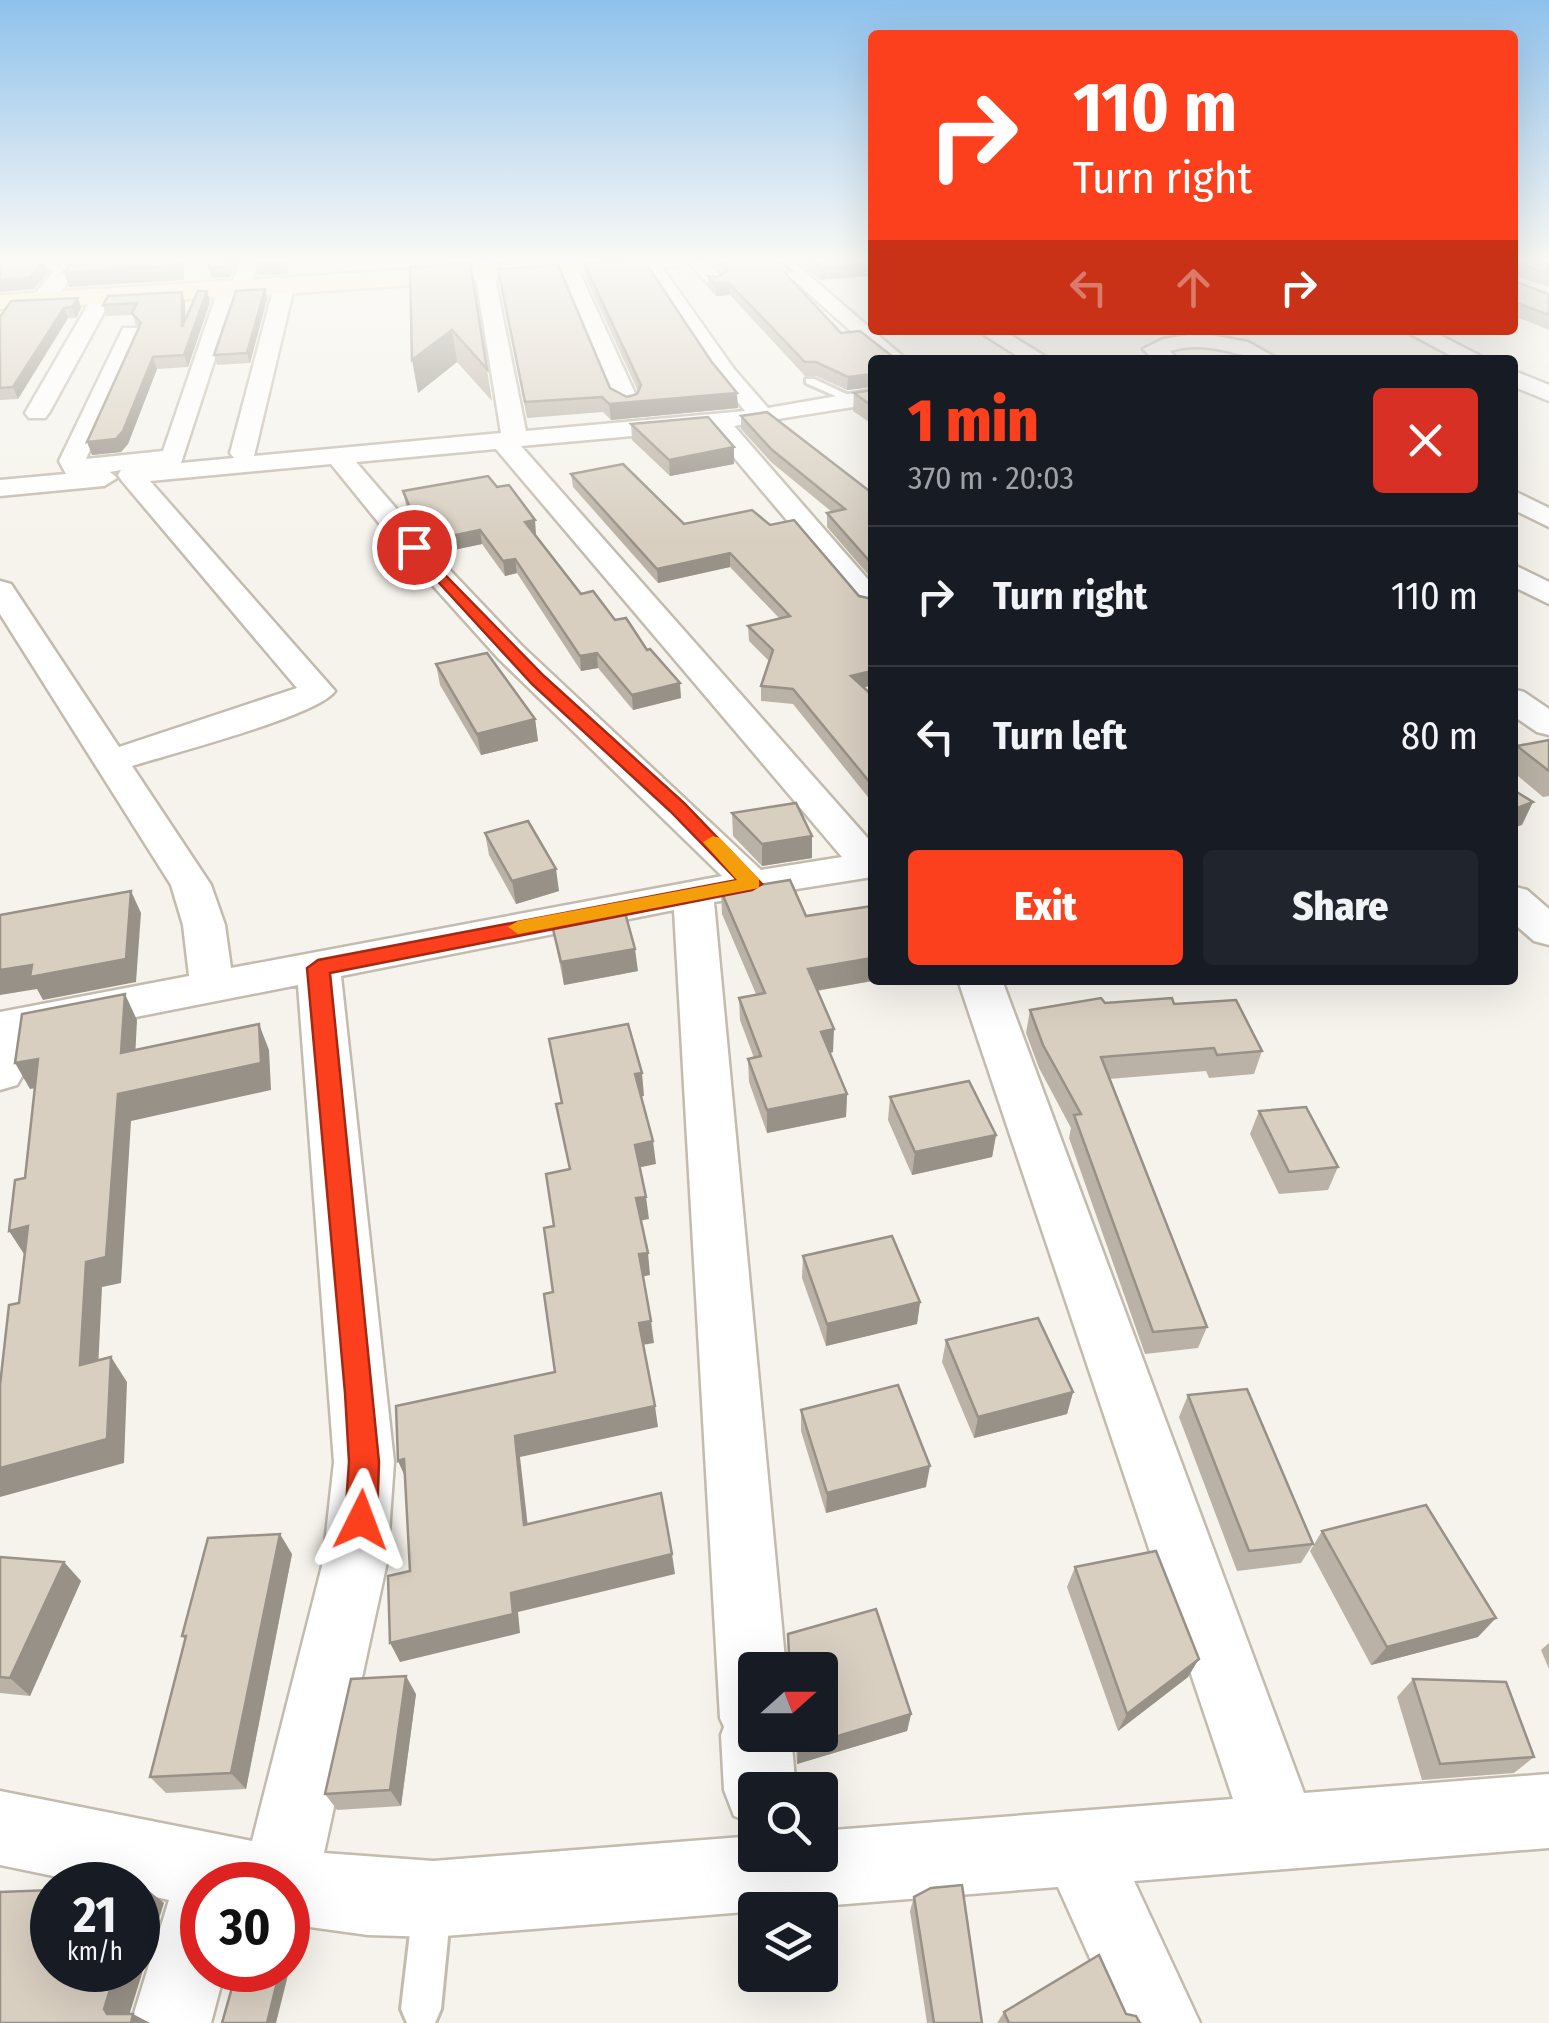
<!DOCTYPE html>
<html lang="en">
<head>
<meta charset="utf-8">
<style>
	body { margin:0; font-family:"Fira Sans Condensed",sans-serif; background:#20242c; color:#f1f3f6; height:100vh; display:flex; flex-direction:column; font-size:38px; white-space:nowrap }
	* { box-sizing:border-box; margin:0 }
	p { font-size:32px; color:#9ea1a6 }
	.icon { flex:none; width:55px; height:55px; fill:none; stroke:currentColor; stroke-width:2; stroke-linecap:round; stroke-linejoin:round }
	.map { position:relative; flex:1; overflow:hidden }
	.details { position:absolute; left:868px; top:355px; width:650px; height:630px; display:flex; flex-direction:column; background:#171b24; border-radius:10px; box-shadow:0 10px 40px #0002 }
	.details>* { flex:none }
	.hud { position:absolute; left:868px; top:30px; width:650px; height:305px; border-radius:10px; box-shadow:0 10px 40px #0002; background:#fc3f1d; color:#fff; overflow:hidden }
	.needle { width:65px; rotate:69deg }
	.fabs { position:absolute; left:738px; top:1652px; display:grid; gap:20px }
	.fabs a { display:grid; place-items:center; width:100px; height:100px; border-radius:10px; background:#171b24; box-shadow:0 10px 40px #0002; font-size:50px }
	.speed { position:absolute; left:30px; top:1862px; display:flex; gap:20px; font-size:50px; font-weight:700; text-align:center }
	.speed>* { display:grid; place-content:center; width:130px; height:130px; border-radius:50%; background:#171b24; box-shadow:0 10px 40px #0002; line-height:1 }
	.speed small { font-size:25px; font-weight:400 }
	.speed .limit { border:15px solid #d22; background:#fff; color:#111 }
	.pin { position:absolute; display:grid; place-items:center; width:85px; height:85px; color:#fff; margin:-42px; border:5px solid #fff; border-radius:50%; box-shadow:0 2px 10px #0007 }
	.me { position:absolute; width:110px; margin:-55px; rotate:3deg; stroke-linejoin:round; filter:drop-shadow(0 0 8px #0008) }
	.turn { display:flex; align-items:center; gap:35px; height:210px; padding:0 40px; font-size:45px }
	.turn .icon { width:130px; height:130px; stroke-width:2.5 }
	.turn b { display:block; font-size:70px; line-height:85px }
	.lanes { display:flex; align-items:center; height:95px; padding:0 40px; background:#0003; justify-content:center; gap:50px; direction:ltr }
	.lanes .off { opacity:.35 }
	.round { display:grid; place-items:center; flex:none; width:105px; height:105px; border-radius:10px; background:#20242c }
	.headline { display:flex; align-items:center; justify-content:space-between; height:170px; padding:0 40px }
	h1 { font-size:60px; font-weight:800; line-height:75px; color:#fc3f1d }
	.action { display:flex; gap:20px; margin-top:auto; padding:20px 40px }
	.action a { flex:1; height:115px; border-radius:10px; background:#fc3f1d; color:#fff; font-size:40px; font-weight:800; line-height:115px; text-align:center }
	.action a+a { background:#20242c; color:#f1f3f6 }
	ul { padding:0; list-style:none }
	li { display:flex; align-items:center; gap:30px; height:140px; padding:0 40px; border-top:2px solid #363941 }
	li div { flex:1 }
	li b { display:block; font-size:38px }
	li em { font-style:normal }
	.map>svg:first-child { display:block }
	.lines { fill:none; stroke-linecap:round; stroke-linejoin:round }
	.lane-casing { stroke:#c2bbae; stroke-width:6 }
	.street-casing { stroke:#c2bbae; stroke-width:5 }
	.secondary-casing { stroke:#d6c79b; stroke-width:5 }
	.lane { fill:#fff; fill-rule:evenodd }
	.street { fill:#fff; fill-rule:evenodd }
	.secondary { fill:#fff3cd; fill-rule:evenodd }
	.wall { fill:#bab2a6 }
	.shaded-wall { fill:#979187 }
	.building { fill:#d8cfc1; stroke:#979187; stroke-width:2.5 }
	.route { fill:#fc3f1d; stroke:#a42913; stroke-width:2.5 }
	.slow { fill:#f59e0b }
</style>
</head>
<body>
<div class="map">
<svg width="1549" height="2023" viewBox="0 0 1549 2023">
	<rect width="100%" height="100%" fill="#f6f3ec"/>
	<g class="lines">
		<defs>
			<g id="lane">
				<path d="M40,259H50V263L65,270L35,303L30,300L54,271L42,266Z"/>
				<path d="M806,379H814L859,400L849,402L806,383Z"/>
				<path d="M432,1888L446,1893L451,1907L441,2009L435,2023H407L401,2009L413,1907L418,1893Z"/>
			</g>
			<g id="street">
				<path d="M66,259H84L54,303H40L37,299Z"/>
				<path d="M242,259H260L249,289L236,294L181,463L234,458L230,453L274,287L284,281L294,287L254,456L501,433L473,259H491L526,431L745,411L715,374L640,259H656L734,369L768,408L872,390V404L734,426L872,584V611L861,608L710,429L521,446L872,843V877L714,902L786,1670H755V1735H791L796,1790H755V1824L734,1816L724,1790L721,1735L724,1727L720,1718L674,910L341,976L394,1462L387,1562L324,1853L433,1861L755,1836V1855H820V1831L1233,1799L958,980H1002L1304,1793L1549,1774V1848L1134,1881L1200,2023H1119L1058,1887L433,1937L368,1935L288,1924V1885H202V1970H225L211,2023H131L169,1900L138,1893V1885H97L0,1865V1791L252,1841L323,1562L334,1462L298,985L29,1038L24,1073L17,1085L0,1090V1012L189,976L183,925L171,885L0,614V581L11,584L119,747L297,688L122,481L118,475L121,470L110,472L117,478L104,486L0,496V480L66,474L59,461L123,328H137L141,332L86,459L163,451L218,290L231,285ZM496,449L842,857L761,870L522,646L445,565L356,462ZM331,464L400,549L499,659L722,876L231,968L225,925L211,885L132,766C169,754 318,716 335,691L150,481Z"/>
				<path d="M686,259H705L725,280L715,286L708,284Z"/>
				<path d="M770,259H790L907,360H883Z"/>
				<path d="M568,261L577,267L639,402L635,407L627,409L615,402L559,267Z"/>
				<path d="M103,290L113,296L49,413L45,418H29L25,413L93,296Z"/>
				<path d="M976,330H1002L1051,360H1024Z"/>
				<path d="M1403,330H1430L1488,360H1459Z"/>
				<path d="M1200,333L1248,342L1280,360C1241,360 1210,338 1170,351L1178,360H1154L1143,349L1163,339Z"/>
				<path d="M1512,370L1549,385V401L1512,386Z"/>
				<path d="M1512,490L1549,508V527L1512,509Z"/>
				<path d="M1512,564L1549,582V604L1512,586Z"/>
				<path d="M1512,689L1524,692L1549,709V735L1537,732L1512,715Z"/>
				<path d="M1512,886L1527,890L1549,909V945L1534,941L1512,922Z"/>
			</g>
			<path id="secondary" d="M582,259H689L678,266L284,294L0,309V295Z"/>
		</defs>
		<!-- lane casing -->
		<use href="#lane" class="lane-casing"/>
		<!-- street casing -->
		<use href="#street" class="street-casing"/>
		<!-- secondary casing -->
		<use href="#secondary" class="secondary-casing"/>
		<!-- lane -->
		<use href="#lane" class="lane"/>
		<!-- street -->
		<use href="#street" class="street"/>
		<!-- secondary -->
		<use href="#secondary" class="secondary"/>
	</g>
	<!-- wall -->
	<g class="wall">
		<path d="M710,259H777L792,280L841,333L872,360V387L847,390L816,376H805L730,295L716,296L708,288V276L717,277L724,273Z"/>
		<path d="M796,259H872V278L868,276L820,280Z"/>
		<path d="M1512,259H1549V287L1513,275V281L1549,294V330L1512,315Z"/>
		<path d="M470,263L492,401L457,362L418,393Z"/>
		<path d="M584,263L738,408L611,420L603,412L527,418L498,269L610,388L627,397L637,394L638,391L585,276Z"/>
		<path d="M265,289L267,299L250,363L217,365L214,355Z"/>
		<path d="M207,291L210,302L188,367L157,369L128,444L121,452L92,455L139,328L135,324L133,315L106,316L103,305L182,292L185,303V320Z"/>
		<path d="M11,301L81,308L76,318H68L18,399L0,400V317Z"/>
		<path d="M872,390V424L853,411L854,393Z"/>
		<path d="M741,416L872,493V579L827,527V513L832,512L771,462L741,429Z"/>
		<path d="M631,424L734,447V464L670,476L632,440Z"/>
		<path d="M571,474L684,524L859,596L872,685L864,688L872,695V802L793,704L761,701V686L769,661L749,641L748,626L779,618L730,567L658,583L573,487Z"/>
		<path d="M403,491L536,534L535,535L581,594L615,620L647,650L681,698L633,710L598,668L581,671L517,573L505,576L482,544L439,553L414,523L406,505Z"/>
		<path d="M436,664L535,719L538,741L481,755L440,685Z"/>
		<path d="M1549,740V796L1543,797L1512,771V756L1517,746Z"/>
		<path d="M732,813L812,836V858L762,866L733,836Z"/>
		<path d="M485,833L559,891L516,904L489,855Z"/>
		<path d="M721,891L806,916L872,980H878L817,991L833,1052L830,1053L847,1094L846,1117L767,1133L749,1082L748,1059L754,1058L740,1020L739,998L756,994L722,914Z"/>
		<path d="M551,921L638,971L564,985Z"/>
		<path d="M1105,1003L1174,1004L1262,1051L1254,1074L1209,1078L1206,1071L1109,1079L1207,1327L1198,1348L1145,1354L1069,1138L1071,1128L1039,1068L1026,1033L1030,1010Z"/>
		<path d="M890,1097L996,1135L992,1157L912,1175L888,1120Z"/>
		<path d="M1259,1111L1338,1167L1328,1190L1279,1194L1250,1134Z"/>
		<path d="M803,1256L920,1302L917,1324L826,1346L802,1278Z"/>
		<path d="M946,1340L1073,1392L1067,1414L974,1438L942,1362Z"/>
		<path d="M1188,1395L1313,1544L1301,1563L1237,1571L1179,1417Z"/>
		<path d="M801,1410L926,1487L826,1513L801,1431Z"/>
		<path d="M1322,1531L1478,1637L1371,1665L1310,1551Z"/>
		<path d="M292,1554L246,1789L166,1793L150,1777L185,1640L182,1636Z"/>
		<path d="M0,1557L81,1581L30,1696L0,1693Z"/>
		<path d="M1075,1567L1188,1677L1118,1731L1067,1587Z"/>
		<path d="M788,1634L911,1714L907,1731L797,1764L795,1735H820V1670H769V1656L788,1654Z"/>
		<path d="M1549,1643V1669L1541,1650Z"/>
		<path d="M1413,1679L1534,1757L1514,1773L1422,1780L1397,1697Z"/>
		<path d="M416,1694L401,1806L337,1810L325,1794Z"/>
		<path d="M914,1897L982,2023H927L910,1911Z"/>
		<path d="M1004,2012L1126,2014L1140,2023H997Z"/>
	</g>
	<!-- shaded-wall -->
	<g class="shaded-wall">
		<path d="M180,259H183L184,264V280L69,287L64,272Z"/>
		<path d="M231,259H240L230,277L211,278L208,267Z"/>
		<path d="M288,259L289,263L287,274L258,275L255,264Z"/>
		<path d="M44,261L48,273L34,289L0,292V280Z"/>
		<path d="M869,264L868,276L820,280L821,268Z"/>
		<path d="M729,283L730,295L716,296L715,284Z"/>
		<path d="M265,289L267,299L250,363L247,353Z"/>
		<path d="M207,291L210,302L188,367L184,355Z"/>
		<path d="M182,292L185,303L186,339L182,327Z"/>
		<path d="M78,298L81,308L76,318L72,307Z"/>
		<path d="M64,308L68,318L18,399L13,387Z"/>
		<path d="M452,330L457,362L418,393L412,360Z"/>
		<path d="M153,357L157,369L128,444L121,452L92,455L87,442Z"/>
		<path d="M872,374V387L847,390L848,377Z"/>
		<path d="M737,393L738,408L611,420L609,404Z"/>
		<path d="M734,447V464L670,476L669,460Z"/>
		<path d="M535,520L536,534L527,536L525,522Z"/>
		<path d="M480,530L482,544L439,553L437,539Z"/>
		<path d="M730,553V567L658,583L657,569Z"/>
		<path d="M515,559L517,573L505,576L503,561Z"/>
		<path d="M597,653L598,668L581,671L580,656Z"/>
		<path d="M872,671V685L850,691L851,676Z"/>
		<path d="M680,683L681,698L633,710L632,695Z"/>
		<path d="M535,719L538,741L481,755L477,734Z"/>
		<path d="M1533,802L1522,825L1512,828V810Z"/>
		<path d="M812,836V858L762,866V844Z"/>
		<path d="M556,869L559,891L516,904L512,881Z"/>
		<path d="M131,891L141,913L136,982L43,1000L37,989L0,995V970Z"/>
		<path d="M635,949L638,971L564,985L561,962Z"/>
		<path d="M872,958V980H878L807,992L808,969Z"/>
		<path d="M125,994L137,1020L134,1079L121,1053Z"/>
		<path d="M259,1024L269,1050L271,1090L131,1121L121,1283L102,1287L97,1390L80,1365L86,1262L118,1094Z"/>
		<path d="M834,1029L833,1052L821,1055V1032Z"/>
		<path d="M38,1059L53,1085L30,1089L15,1063Z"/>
		<path d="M642,1073L644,1096L638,1097L635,1074Z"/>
		<path d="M847,1094L846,1117L767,1133V1110Z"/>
		<path d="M996,1135L992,1157L912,1175L915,1152Z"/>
		<path d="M653,1141L656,1164L637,1168L635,1145Z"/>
		<path d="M646,1197L649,1219L639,1221L636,1198Z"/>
		<path d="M28,1226L26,1257L9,1231Z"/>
		<path d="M648,1253L650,1275L641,1277L639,1254Z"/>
		<path d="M920,1302L917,1324L826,1346L827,1324Z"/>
		<path d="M651,1321L654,1343L642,1345L639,1323Z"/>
		<path d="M111,1357L127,1382L124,1463L0,1497V1468Z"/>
		<path d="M1073,1392L1067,1414L974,1438L978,1417Z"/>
		<path d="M655,1406L658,1427L520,1457L530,1545L524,1525L515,1436Z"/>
		<path d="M404,1459L407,1481L398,1461Z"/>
		<path d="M930,1466L926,1487L826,1513L827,1493Z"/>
		<path d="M280,1534L292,1554L246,1789L231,1773Z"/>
		<path d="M672,1554L675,1574L518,1612L520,1633L400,1662L390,1643L511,1593Z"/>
		<path d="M64,1562L81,1581L30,1696L10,1678Z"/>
		<path d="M1496,1618L1478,1637L1371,1665L1387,1647Z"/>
		<path d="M1199,1659L1188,1677L1118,1731L1127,1714Z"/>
		<path d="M406,1676L416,1694L401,1806L390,1790Z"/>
		<path d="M911,1714L907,1731L797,1764L798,1748Z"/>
		<path d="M143,1886L164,1903L127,2022L107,2014L104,2009L116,1970H138V1903Z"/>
		<path d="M290,1933L297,1939L276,2023H267L280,1970H288V1942Z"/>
		<path d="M133,2014L150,2023H131Z"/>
	</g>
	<!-- building -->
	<g class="building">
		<path d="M0,259H40L44,261L30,277L0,280Z"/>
		<path d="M74,259H180V265L64,272Z"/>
		<path d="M212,259H231L227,266L208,267Z"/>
		<path d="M257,259H285L284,262L255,264Z"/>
		<path d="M643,259L711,361L737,393L609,404L602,397L525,402L498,269L558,265L610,388L627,397L637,394L641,385L584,263Z"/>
		<path d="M721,259H777L792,271L784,272L841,333L860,331L897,360H872V374L848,377L816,362H805L729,283L715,284L708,276L717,277L727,271V266Z"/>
		<path d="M809,259H872V266L869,264L821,268Z"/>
		<path d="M1512,259H1549V274L1517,263L1512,266Z"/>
		<path d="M470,263L487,369L452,330L412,360L410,267Z"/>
		<path d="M1512,268L1513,281L1549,294V315L1512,301Z"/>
		<path d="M265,289L247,353L214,355L236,291Z"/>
		<path d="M198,291H207L184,355L153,357L123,431L116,439L87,442L141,323L132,313L137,303L103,305L108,296L182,292V327Z"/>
		<path d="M78,298L72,307L64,308L13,387L0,388V317L11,301Z"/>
		<path d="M872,390V406L854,393Z"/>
		<path d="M767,412L872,493V564L827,513L845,509L771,449L741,416Z"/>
		<path d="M708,417L734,447L669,460L631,424Z"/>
		<path d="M623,464L684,524L752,510L770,525L794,520L859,596L872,599V671L851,676L872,695V740H871L872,743V785L793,689L761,686L773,650L748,626L790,616L730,553L657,569L571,474Z"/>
		<path d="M488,476L497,487L509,485L535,520L525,522L581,594L593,591L615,620L626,618L647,650L650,649L680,683L632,695L597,653L580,656L515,559L503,561L480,530L437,539L411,510L403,491Z"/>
		<path d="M487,653L535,719L477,734L436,664Z"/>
		<path d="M1549,740V771L1517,746Z"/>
		<path d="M1512,789L1533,802L1512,810Z"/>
		<path d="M796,803L812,836L762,844L732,813Z"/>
		<path d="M528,821L556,869L512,881L485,833Z"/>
		<path d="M790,880L806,916L872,906V958L808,969L834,1029L821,1032L847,1094L767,1110L748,1059L761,1056L739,998L765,993L721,891Z"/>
		<path d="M131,891L126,959L30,977L32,965L0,970V915Z"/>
		<path d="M624,909L635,949L561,962L551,921Z"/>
		<path d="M125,994L121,1053L259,1024L261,1063L118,1094L106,1257L86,1262L80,1365L111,1357L107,1439L0,1468V1385L9,1305L19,1303L28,1226L9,1231L15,1180L25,1178L38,1059L15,1063L22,1014Z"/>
		<path d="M1101,998L1105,1003L1172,998L1174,1004L1236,1000L1262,1051L1217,1055L1214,1048L1101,1057L1207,1327L1153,1332L1074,1115L1081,1114L1043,1045L1030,1010Z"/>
		<path d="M628,1024L642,1073L635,1074L653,1141L635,1145L646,1197L636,1198L648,1253L639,1254L651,1321L639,1323L655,1406L515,1436L524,1525L661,1493L672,1554L511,1593L513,1614L390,1643L388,1576L410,1571L404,1459L398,1461L396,1406L555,1372L544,1294L553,1292L544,1228L554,1226L546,1174L570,1169L556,1104L562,1103L549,1039Z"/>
		<path d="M969,1081L996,1135L915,1152L890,1097Z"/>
		<path d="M1306,1107L1338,1167L1289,1172L1259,1111Z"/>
		<path d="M892,1236L920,1302L827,1324L803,1256Z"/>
		<path d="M1038,1318L1073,1392L978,1417L946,1340Z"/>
		<path d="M898,1385L930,1466L827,1493L801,1410Z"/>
		<path d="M1247,1389L1313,1544L1249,1551L1188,1395Z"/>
		<path d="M1426,1505L1496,1618L1387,1647L1322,1531Z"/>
		<path d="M280,1534L231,1773L150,1777L186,1636H182L208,1538Z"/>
		<path d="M1156,1551L1199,1659L1127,1714L1075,1567Z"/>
		<path d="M0,1557L64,1562L10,1678L0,1677Z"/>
		<path d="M876,1609L911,1714L798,1748L797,1735H820V1670H773L769,1656L789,1654L788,1634Z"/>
		<path d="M406,1676L390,1790L325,1794L351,1679Z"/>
		<path d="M1413,1679L1506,1682L1534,1757L1440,1764Z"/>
		<path d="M77,1872H112L115,1880L137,1885H73Z"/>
		<path d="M138,1885L143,1886L138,1903Z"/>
		<path d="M962,1885L982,2023H934L914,1897L931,1888Z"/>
		<path d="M52,1890V1970H116L104,2009L107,2014H133L131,2023H0V1892Z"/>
		<path d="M1099,1955L1126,2014L1136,2016L1140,2023H1009L1004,2012Z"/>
		<path d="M237,1970H280L267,2023H222Z"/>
	</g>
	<!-- sky -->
	<linearGradient id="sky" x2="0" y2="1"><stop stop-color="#8fc1ec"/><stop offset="0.48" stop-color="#fbfaf6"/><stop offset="1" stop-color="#fbfaf6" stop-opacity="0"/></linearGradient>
	<rect width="1549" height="542" fill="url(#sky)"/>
	<!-- route -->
	<path class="route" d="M414,543L544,676L684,803L762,884L752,890L330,973L379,1462L377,1520L372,1531L361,1536L349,1531L345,1520L349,1462L345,1393L307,968L318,960L737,880L670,811L532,684L409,550V544Z"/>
	<!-- slow -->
	<path class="slow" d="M713,836L720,838L759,879V888L518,934L508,927L518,921L737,880L703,842Z"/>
</svg>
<div class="fabs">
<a><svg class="needle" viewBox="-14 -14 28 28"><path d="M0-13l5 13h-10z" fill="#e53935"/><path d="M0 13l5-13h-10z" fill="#9ea1a6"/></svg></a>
<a><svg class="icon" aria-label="search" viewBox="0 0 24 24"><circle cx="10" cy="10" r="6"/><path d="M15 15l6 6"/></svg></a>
<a><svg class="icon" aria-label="layers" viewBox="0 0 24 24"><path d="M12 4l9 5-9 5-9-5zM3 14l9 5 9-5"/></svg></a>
</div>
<div class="speed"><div>21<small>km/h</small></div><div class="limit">30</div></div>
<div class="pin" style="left:414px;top:547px;background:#d93025"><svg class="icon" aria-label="arrive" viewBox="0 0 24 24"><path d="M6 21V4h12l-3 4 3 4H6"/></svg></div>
<svg class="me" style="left:361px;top:1520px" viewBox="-20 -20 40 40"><path d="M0-17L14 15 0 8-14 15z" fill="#fc3f1d" stroke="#fff" stroke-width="4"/></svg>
<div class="hud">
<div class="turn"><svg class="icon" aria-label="right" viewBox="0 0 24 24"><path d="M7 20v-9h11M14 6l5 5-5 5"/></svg><div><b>110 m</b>Turn right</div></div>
<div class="lanes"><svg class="icon off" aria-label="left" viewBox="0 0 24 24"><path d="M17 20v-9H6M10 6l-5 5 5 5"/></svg><svg class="icon off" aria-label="ahead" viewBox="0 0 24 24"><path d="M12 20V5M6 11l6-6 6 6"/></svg><svg class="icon" aria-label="right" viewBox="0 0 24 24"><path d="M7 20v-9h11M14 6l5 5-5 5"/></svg></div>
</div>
<section class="details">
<div class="headline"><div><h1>1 min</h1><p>370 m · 20:03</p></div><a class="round" style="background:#d93025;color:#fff"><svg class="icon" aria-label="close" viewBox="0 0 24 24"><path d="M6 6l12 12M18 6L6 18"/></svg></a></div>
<ul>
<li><svg class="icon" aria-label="right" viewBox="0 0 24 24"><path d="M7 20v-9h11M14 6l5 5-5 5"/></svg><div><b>Turn right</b></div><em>110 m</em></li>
<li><svg class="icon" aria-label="left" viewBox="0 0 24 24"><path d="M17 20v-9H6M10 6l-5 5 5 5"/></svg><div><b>Turn left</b></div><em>80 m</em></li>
</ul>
<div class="action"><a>Exit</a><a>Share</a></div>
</section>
</div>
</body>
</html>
